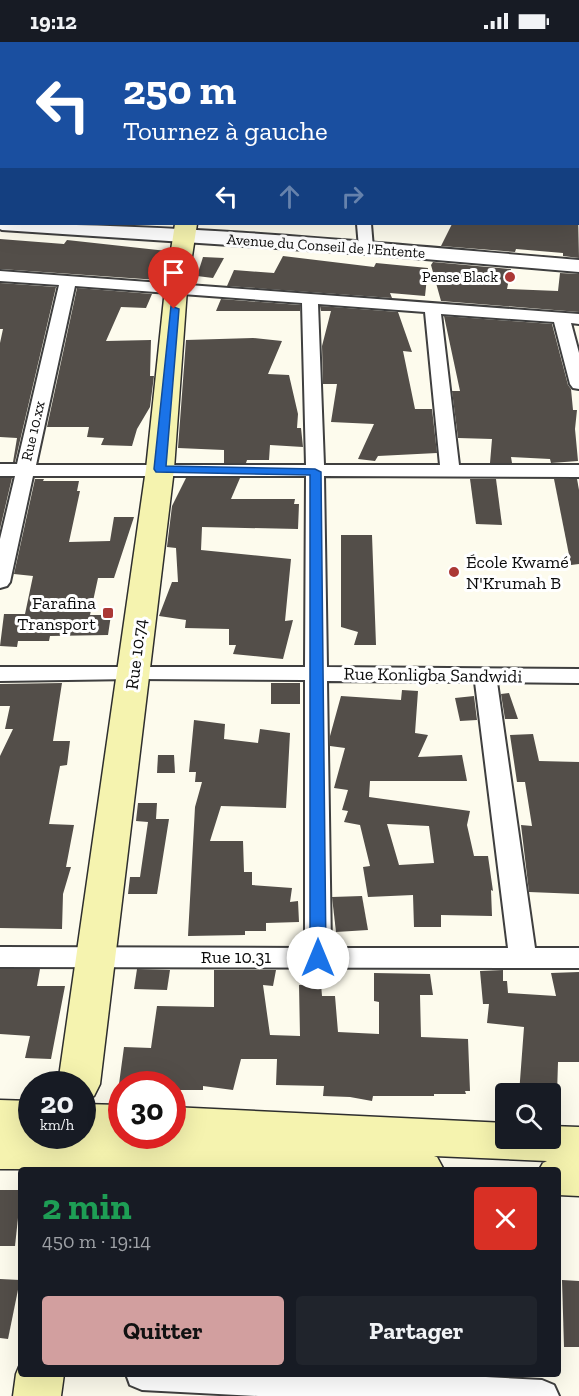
<!DOCTYPE html>
<html lang="fr">
<head>
<meta charset="utf-8">
<style>
	body { margin:0; font-family:"Zilla Slab",serif; background:#20242c; color:#f1f3f6; height:100vh; display:flex; flex-direction:column; font-size:22px; white-space:nowrap }
	* { box-sizing:border-box; margin:0 }
	p { font-size:20px; color:#9ea1a6 }
	.icon { flex:none; width:33px; height:33px; fill:none; stroke:currentColor; stroke-width:2; stroke-linecap:round; stroke-linejoin:round }
	.map { position:relative; flex:1; overflow:hidden }
	.drawer { position:absolute; left:18px; top:1125px; width:543px; height:210px; display:flex; flex-direction:column; background:#171b24; border-radius:6px; box-shadow:0 6px 24px #0002 }
	.drawer>* { flex:none }
	.guide { position:absolute; left:0px; top:0px; width:579px; height:183px; box-shadow:0 6px 24px #0002; background:#1a4fa0; color:#fff; overflow:hidden }
	.controls { position:absolute; left:495px; top:1041px; display:grid; gap:12px }
	.controls a { display:grid; place-items:center; width:66px; height:66px; border-radius:6px; background:#171b24; box-shadow:0 6px 24px #0002; font-size:30px }
	.speed { position:absolute; left:18px; top:1029px; display:flex; gap:12px; font-size:30px; font-weight:700; text-align:center }
	.speed>* { display:grid; place-content:center; width:78px; height:78px; border-radius:50%; background:#171b24; box-shadow:0 6px 24px #0002; line-height:1 }
	.speed small { font-size:15px; font-weight:400 }
	.speed .limit { border:9px solid #d22; background:#fff; color:#111 }
	.pin { position:absolute; display:grid; place-items:center; width:51px; height:51px; color:#fff; margin:-62px -26px; border-radius:50% 50% 50% 0; rotate:-45deg; box-shadow:0 0 6px #0007 }
	.pin .icon { rotate:45deg }
	.me { position:absolute; width:66px; margin:-33px; rotate:0deg; stroke-linejoin:round; filter:drop-shadow(0 0 4px #0008) }
	.turn { display:flex; align-items:center; gap:21px; height:126px; padding:0 24px; font-size:27px }
	.turn .icon { width:78px; height:78px; stroke-width:2.5 }
	.turn b { display:block; font-size:42px; line-height:51px }
	.lanes { display:flex; align-items:center; height:57px; padding:0 24px; background:#0003; justify-content:center; gap:30px; direction:ltr }
	.lanes .off { opacity:.35 }
	.round { display:grid; place-items:center; flex:none; width:63px; height:63px; border-radius:6px; background:#20242c }
	.overview { display:flex; align-items:center; justify-content:space-between; height:102px; padding:0 24px }
	h1 { font-size:36px; font-weight:700; line-height:45px; color:#1e9e55 }
	.primary-button { display:flex; gap:12px; margin-top:auto; padding:12px 24px }
	.primary-button a { flex:1; height:69px; border-radius:6px; background:#d29f9f; color:#111; font-size:24px; font-weight:700; line-height:69px; text-align:center }
	.primary-button a+a { background:#20242c; color:#f1f3f6 }
	.status { display:flex; justify-content:space-between; align-items:center; height:42px; padding:0 30px; background:#171b24; direction:ltr }
	.status svg { height:16px; fill:currentColor }
	.map>svg:first-child { display:block }
	.building { fill:#534e49; fill-rule:evenodd }
	.lines { fill:none; stroke-linecap:round; stroke-linejoin:round }
	.minor-casing { stroke:#3f3f3f; stroke-width:4 }
	.tertiary-casing { stroke:#3f3f3f; stroke-width:4 }
	.secondary-casing { stroke:#2e2e2e; stroke-width:3 }
	.minor { fill:#fff; fill-rule:evenodd }
	.tertiary { fill:#fff; fill-rule:evenodd }
	.secondary { fill:#f5f3af; fill-rule:evenodd }
	.route { fill:#1a73e8; stroke:#114b97; stroke-width:1.5 }
	.poi-dot { fill:#ab3835; stroke:#fff; stroke-width:2 }
	.labels { text-anchor:middle; dominant-baseline:central; stroke-width:6; stroke-linejoin:round; paint-order:stroke }
	.far-street-label { font-size:15px; fill:#0c0c0c; stroke:#fff }
	.far-poi-label { font-size:15px; fill:#0c0c0c; stroke:#fff; text-anchor:end }
	.poi-label { font-size:18px; fill:#0c0c0c; stroke:#fff; text-anchor:start }
	.street-label { font-size:18px; fill:#0c0c0c; stroke:#fff }
</style>
</head>
<body>
<div class="status"><b>19:12</b><svg viewBox="0 0 49 12"><path d="M0 12V9h3v3zM5 12V6h3v6zM10 12V3h3v9zM15 12V0h3v12zM26 1h20v11H26zM47 4h2v5h-2z"/></svg></div>
<div class="map">
<svg width="579" height="1354" viewBox="0 0 579 1354">
	<rect width="100%" height="100%" fill="#fdfbed"/>
	<!-- building -->
	<g class="building">
		<path d="M578,173L579,216L563,214V211L516,207L515,210L441,204L452,182H578Z"/>
		<path d="M0,197L64,202L67,198L167,209L154,225L165,226L158,238L0,227Z"/>
		<path d="M283,214L374,225L376,221L428,226L425,254L390,251L392,256L227,244L234,228L274,231Z"/>
		<path d="M203,215L224,216L213,236L197,234Z"/>
		<path d="M433,220L511,227L507,247L558,249L560,231L579,232V270L441,259L431,223Z"/>
		<path d="M0,241L56,245L15,420H13L17,396L0,395V301L3,287H0Z"/>
		<path d="M77,246L152,252L146,266L121,265L106,299L151,298L150,334H154L150,365L137,387L132,404L101,403L104,396L87,395L89,385H47Z"/>
		<path d="M221,257L300,263V269H216Z"/>
		<path d="M320,264L398,270L412,310L403,309L415,367H432L437,411L378,414L375,419L358,417L374,382L331,380L337,342H323L322,304L331,269H321Z"/>
		<path d="M444,274L552,282L568,343L571,347L573,368H577L575,387L578,419L551,421L550,417L511,415L512,421H490L492,397L458,396L452,349H460Z"/>
		<path d="M253,296L282,299L268,332L289,333L298,372L297,386H301L303,405L270,403L269,418H247L246,421H224V408L178,406L186,298Z"/>
		<path d="M0,436H12L0,487Z"/>
		<path d="M186,436H240L231,457H295L294,462H299L298,487L202,485L201,508L291,517L285,579L293,578L283,617L233,612L236,603H229V587L185,586L186,578L159,574L172,540H178L176,506L167,505L172,464Z"/>
		<path d="M35,437H44L43,439H79L77,449H80L69,500L110,499L114,475H134L114,536H98L90,573H111L108,593L50,594L49,599H18L17,605L0,604L4,572H25L33,534L14,532Z"/>
		<path d="M470,437H496L502,483L476,482Z"/>
		<path d="M554,437H577L579,448V522L571,523Z"/>
		<path d="M341,493H372L376,603H354L358,590L341,585Z"/>
		<path d="M62,641L53,699H70L67,723L60,724L49,782L74,783L66,825H71L63,852L62,887L0,886V714L13,687H5L10,664H0V642Z"/>
		<rect x="271" y="641" width="29" height="21"/>
		<path d="M402,648L418,649L415,691L428,693L418,715L462,713L467,739H370L369,755L470,769L467,783L474,814H488L493,849L491,848L492,874L441,873V885H414L413,853L368,855L363,825L370,824L360,783L344,780L348,769L342,768L348,748L334,746L345,706L330,704V694L341,654L401,658ZM387,782L429,784L434,821L399,823Z"/>
		<path d="M509,651L518,677H505L501,652Z"/>
		<path d="M474,654L477,678L460,679L455,656Z"/>
		<path d="M194,678L225,682L224,697L258,701L260,687L290,691L286,766L221,764L210,799H243L244,830H252V843L292,846L290,860L298,859L299,880L266,881V889H245V893L188,894L195,765L202,740H195L196,730H189Z"/>
		<path d="M533,692L539,719L579,720V852L529,850L521,783L532,784L525,740H517L510,693Z"/>
		<path d="M158,713H174L175,731H157Z"/>
		<path d="M138,761H157L156,777H169L157,852H128L130,835H140L148,780L136,779Z"/>
		<path d="M362,854L368,888L336,890L332,855Z"/>
		<path d="M0,927H40L37,944H65L51,1017L25,1016L30,994L0,992Z"/>
		<path d="M137,927L170,928L167,948L134,947Z"/>
		<path d="M214,928H276L273,944L263,943L270,993L300,994L299,943L321,942L322,954H335L338,990L379,992V960L374,959V931L430,932L433,953H420L421,995L468,997L470,1049H465L466,1052H434V1054H373L372,1059L350,1055L323,1054L324,1044L276,1043L277,1017H241L233,1048L203,1044V1048H172V1042H119L124,1005L151,1006L157,964L214,965Z"/>
		<path d="M503,928V939H507L508,951L556,954L551,931L579,930V1020H558L557,1052H519L524,985L487,981L489,962H483L480,929Z"/>
		<path d="M0,1148H21L15,1204H0Z"/>
		<path d="M0,1237L20,1238L8,1297L0,1296Z"/>
		<path d="M562,1238L579,1239V1305H564Z"/>
	</g>
	<g class="lines">
		<defs>
			<g id="minor">
				<rect x="43" y="0" width="12" height="2"/>
				<rect x="122" y="0" width="12" height="2"/>
				<rect x="301" y="0" width="12" height="2"/>
				<rect x="393" y="0" width="12" height="2"/>
				<rect x="483" y="0" width="12" height="2"/>
				<rect x="0" y="65" width="2" height="8"/>
				<rect x="578" y="67" width="1" height="8"/>
				<rect x="0" y="119" width="2" height="8"/>
				<rect x="578" y="121" width="1" height="8"/>
				<rect x="578" y="160" width="1" height="8"/>
				<path d="M357,182H371L373,206L371,209H361L359,206Z"/>
				<path d="M0,229L579,272V282L571,281L579,311V347L573,346L570,342L554,280L441,272L459,423H579V435L324,434L327,625L579,627V641L497,640L535,906H579V926L0,925V905L305,906V638L134,637L0,639V625H305L306,434H33L10,540L7,544L0,546V497L15,434H0V422H17L59,243L0,239ZM75,244L302,261L306,423H36ZM318,262L425,270L440,423H324ZM327,639L475,640L508,906H331Z"/>
				<path d="M126,1332H428L542,1338L554,1343L559,1354H258L142,1348L130,1343Z"/>
			</g>
			<path id="tertiary" d="M0,177L2,182C194,182 387,202 579,218V230L366,212L2,188L0,187Z"/>
			<g id="secondary">
				<rect x="201" y="0" width="18" height="2"/>
				<path d="M175,182H197L187,247L174,427L100,1042L94,1054L82,1058V1042H58L146,427L165,247Z"/>
				<path d="M0,1058L32,1059V1094H82V1062L122,1063V1094H137L128,1097L165,1098L156,1094H172V1065L506,1081V1096H550V1084L579,1085V1154L558,1153V1128H539L543,1121L547,1119L434,1114L437,1115L444,1128L0,1127Z"/>
				<path d="M21,1320V1332H64L61,1354H13L16,1332Z"/>
			</g>
		</defs>
		<!-- minor casing -->
		<use href="#minor" class="minor-casing"/>
		<!-- tertiary casing -->
		<use href="#tertiary" class="tertiary-casing"/>
		<!-- secondary casing -->
		<use href="#secondary" class="secondary-casing"/>
		<!-- minor -->
		<use href="#minor" class="minor"/>
		<!-- tertiary -->
		<use href="#tertiary" class="tertiary"/>
		<!-- secondary -->
		<use href="#secondary" class="secondary"/>
	</g>
	<!-- route -->
	<path class="route" d="M171,264L179,267L166,424L315,427L321,430L326,916L324,920H313L310,916V433L156,430L154,427Z"/>
	<!-- markers -->
	<g class="poi-dot">
		<circle cx="510" cy="235" r="6"/>
		<circle cx="454" cy="530" r="6"/>
		<rect x="102" y="565" width="12" height="12" rx="3"/>
	</g>
	<g class="labels">
		<!-- far-street labels -->
		<g class="far-street-label">
			<text transform="translate(326 204) rotate(4)">Avenue du Conseil de l'Entente</text>
			<text transform="translate(33 389) rotate(-77)">Rue 10.xx</text>
		</g>
		<!-- far-poi labels -->
		<g class="far-poi-label">
			<text x="498" y="235">Pense Black</text>
		</g>
		<!-- poi labels -->
		<g class="poi-label">
			<text x="466" y="520">École Kwamé<tspan x="466" dy="21">N'Krumah B</tspan></text>
			<text x="96" y="561" text-anchor="end">Farafina<tspan x="96" dy="21">Transport</tspan></text>
		</g>
		<!-- street labels -->
		<g class="street-label">
			<text transform="translate(136 612) rotate(-83)">Rue 10.74</text>
			<text transform="translate(433 633) rotate(1)">Rue Konligba Sandwidi</text>
			<text x="236" y="915">Rue 10.31</text>
		</g>
	</g>
</svg>
<div class="controls">
<a><svg class="icon" aria-label="search" viewBox="0 0 24 24"><circle cx="10" cy="10" r="6"/><path d="M15 15l6 6"/></svg></a>
</div>
<div class="speed"><div>20<small>km/h</small></div><div class="limit">30</div></div>
<div class="pin" style="left:174px;top:267px;background:#d93025"><svg class="icon" aria-label="arrive" viewBox="0 0 24 24"><path d="M6 21V4h12l-3 4 3 4H6"/></svg></div>
<svg class="me" style="left:318px;top:916px" viewBox="-20 -20 40 40"><circle r="19" fill="#fff"/><path d="M0-13L10 11 0 6-10 11z" fill="#1a73e8"/></svg>
<div class="guide">
<div class="turn"><svg class="icon" aria-label="left" viewBox="0 0 24 24"><path d="M17 20v-9H6M10 6l-5 5 5 5"/></svg><div><b>250 m</b>Tournez à gauche</div></div>
<div class="lanes"><svg class="icon" aria-label="left" viewBox="0 0 24 24"><path d="M17 20v-9H6M10 6l-5 5 5 5"/></svg><svg class="icon off" aria-label="ahead" viewBox="0 0 24 24"><path d="M12 20V5M6 11l6-6 6 6"/></svg><svg class="icon off" aria-label="right" viewBox="0 0 24 24"><path d="M7 20v-9h11M14 6l5 5-5 5"/></svg></div>
</div>
<section class="drawer">
<div class="overview"><div><h1>2 min</h1><p>450 m · 19:14</p></div><a class="round" style="background:#d93025;color:#fff"><svg class="icon" aria-label="close" viewBox="0 0 24 24"><path d="M6 6l12 12M18 6L6 18"/></svg></a></div>
<div class="primary-button"><a>Quitter</a><a>Partager</a></div>
</section>
</div>
</body>
</html>
